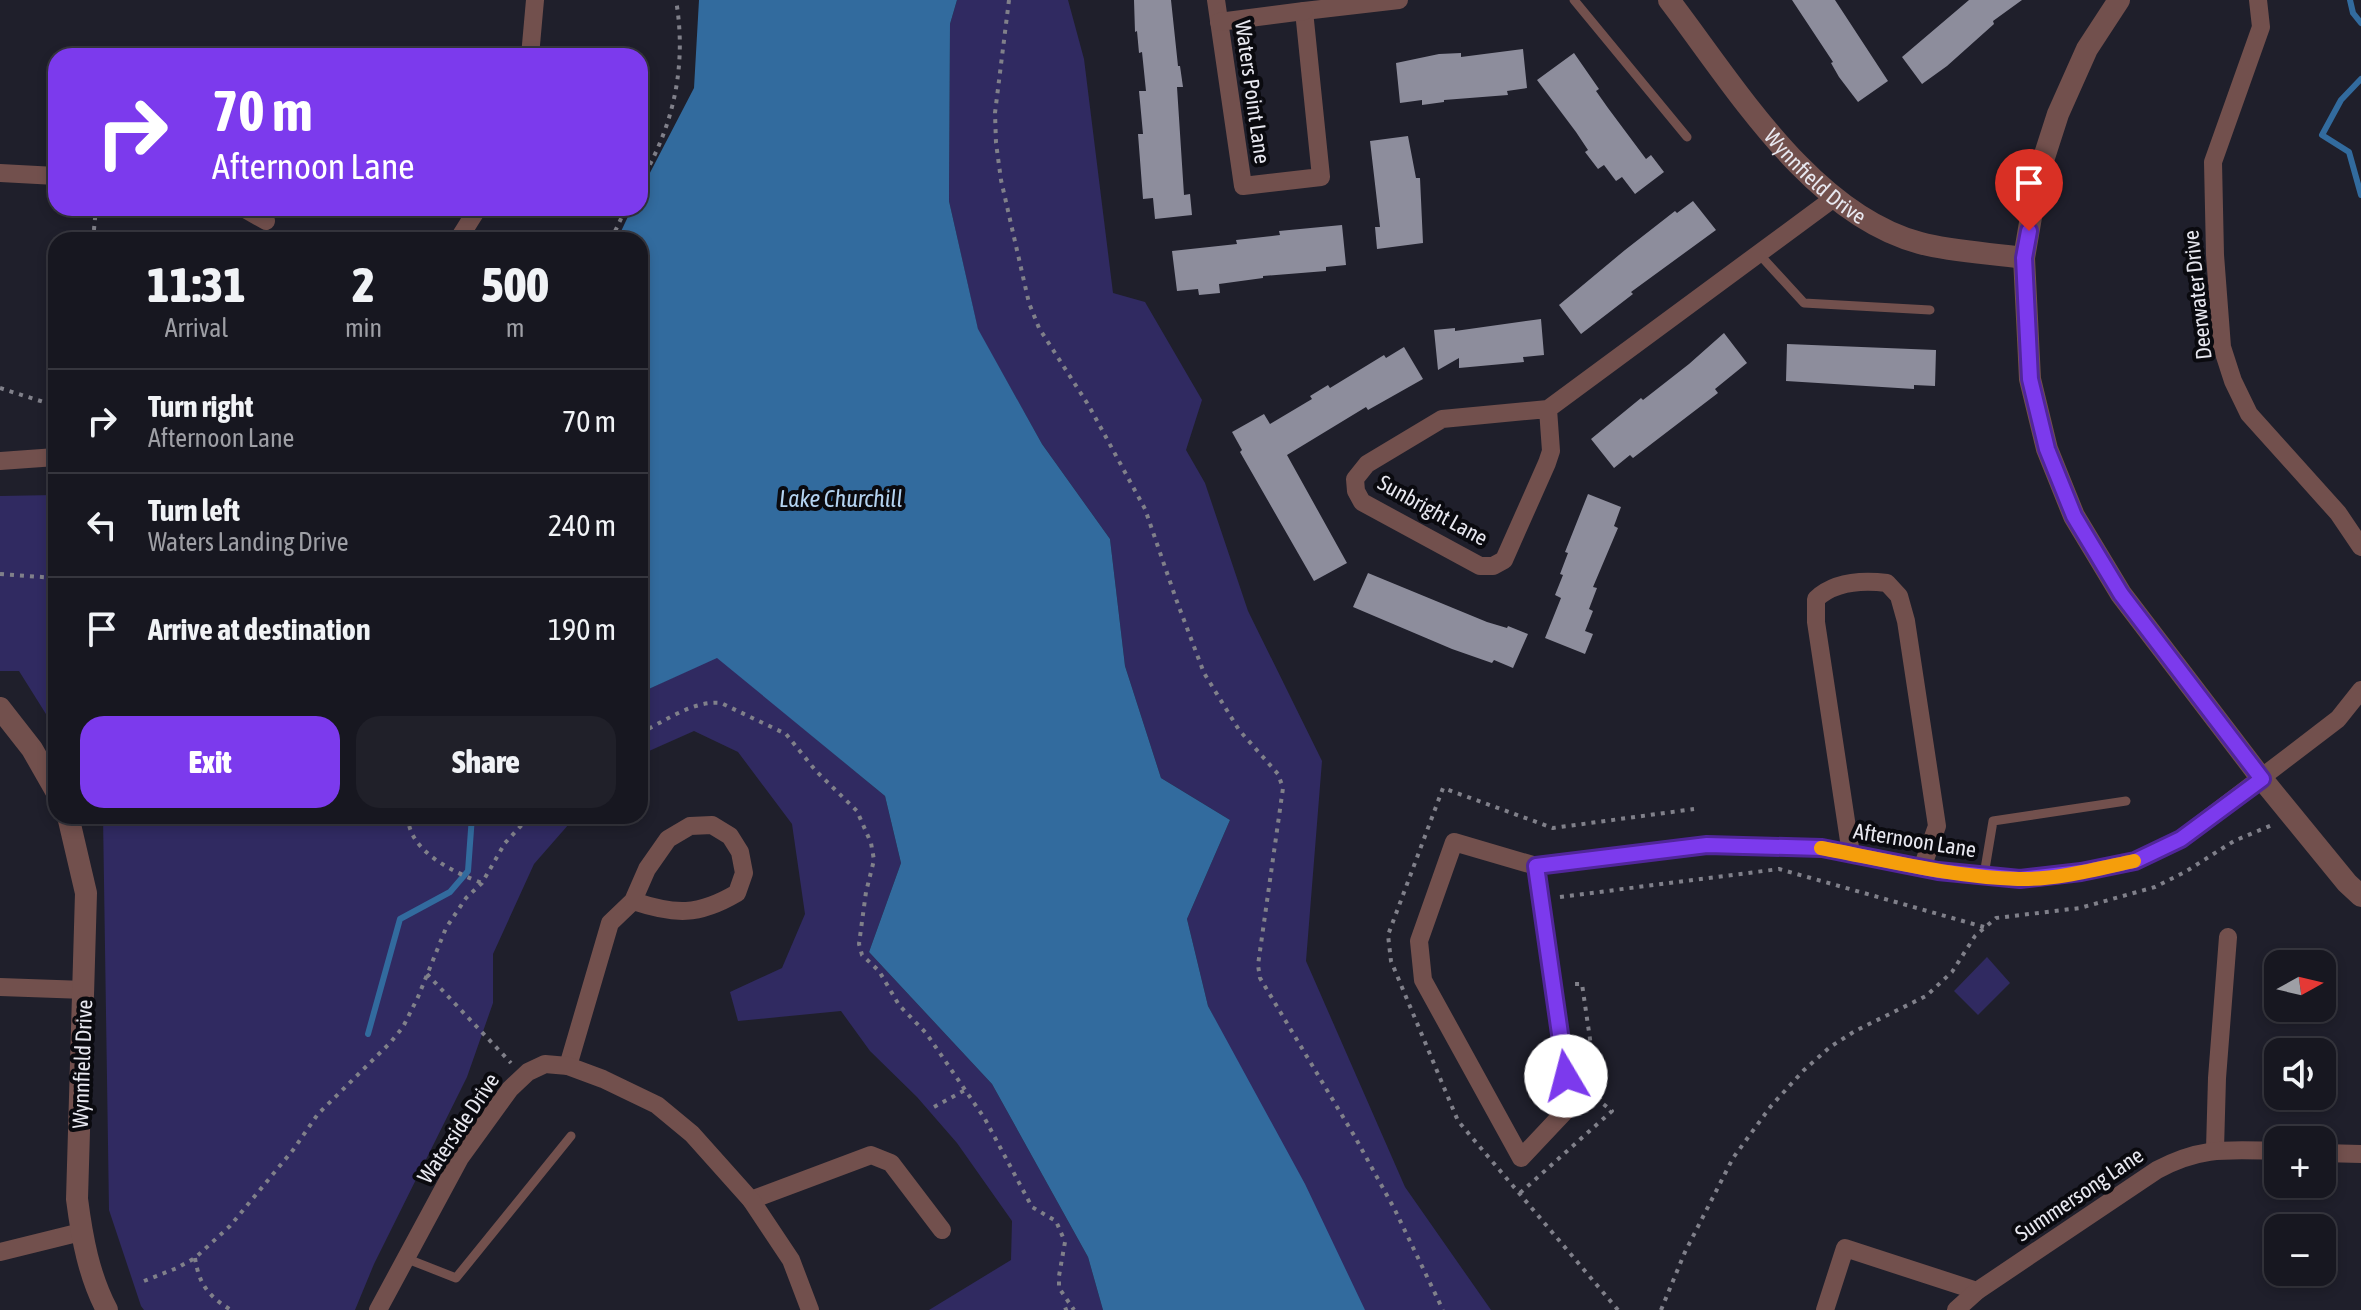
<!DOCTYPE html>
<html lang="en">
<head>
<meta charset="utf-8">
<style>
	body { margin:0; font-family:"Asap Condensed",sans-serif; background:#202029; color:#f1f3f6; height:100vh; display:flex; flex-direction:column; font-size:30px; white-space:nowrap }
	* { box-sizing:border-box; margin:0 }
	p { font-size:26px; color:#9e9fa5 }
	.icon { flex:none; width:44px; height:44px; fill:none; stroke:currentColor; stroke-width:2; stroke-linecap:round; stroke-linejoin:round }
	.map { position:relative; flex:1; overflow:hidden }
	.sheet { position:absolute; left:48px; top:232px; width:600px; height:592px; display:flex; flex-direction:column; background:#171720; border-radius:24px; box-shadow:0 4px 12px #0003,0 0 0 2px #36363e }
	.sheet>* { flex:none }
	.hud { position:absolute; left:48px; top:48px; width:600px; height:168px; border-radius:24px; box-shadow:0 4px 12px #0003,0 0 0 2px #36363e; background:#7c3aed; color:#fff; overflow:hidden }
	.needle { width:52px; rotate:82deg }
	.fabs { position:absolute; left:2264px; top:950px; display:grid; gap:16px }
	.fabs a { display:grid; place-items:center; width:72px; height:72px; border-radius:16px; background:#171720; box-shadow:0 4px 12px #0003,0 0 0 2px #36363e; font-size:40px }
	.pin { position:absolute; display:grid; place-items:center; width:68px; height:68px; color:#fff; margin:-82px -34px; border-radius:50% 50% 50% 0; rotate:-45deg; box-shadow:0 0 8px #0007 }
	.pin .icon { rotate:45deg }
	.me { position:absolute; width:88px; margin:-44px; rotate:352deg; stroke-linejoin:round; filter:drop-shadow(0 0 6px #0008) }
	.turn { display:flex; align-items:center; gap:28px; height:168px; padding:0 32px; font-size:36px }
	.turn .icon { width:104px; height:104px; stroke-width:2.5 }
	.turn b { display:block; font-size:56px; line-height:68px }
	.eta { display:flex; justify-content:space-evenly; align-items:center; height:136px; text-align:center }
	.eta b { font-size:48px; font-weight:800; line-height:56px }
	.cta { display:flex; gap:16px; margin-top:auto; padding:16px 32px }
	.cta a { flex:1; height:92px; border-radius:24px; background:#7c3aed; color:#fff; font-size:32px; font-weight:800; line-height:92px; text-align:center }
	.cta a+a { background:#202029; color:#f1f3f6 }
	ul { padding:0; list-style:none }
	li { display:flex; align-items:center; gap:24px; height:104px; padding:0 32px; border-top:2px solid #36363e }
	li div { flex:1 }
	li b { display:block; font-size:30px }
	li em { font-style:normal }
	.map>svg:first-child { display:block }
	.green { fill:#302a61 }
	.water { fill:#326b9e }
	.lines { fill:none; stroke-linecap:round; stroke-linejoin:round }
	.stream { stroke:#326b9e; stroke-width:6 }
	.building { fill:#8d8d9c }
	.path { stroke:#80808a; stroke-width:4; stroke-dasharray:4 6; stroke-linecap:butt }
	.service { stroke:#72504d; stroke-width:9 }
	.minor { stroke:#72504d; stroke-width:18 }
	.tertiary { stroke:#72504d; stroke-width:22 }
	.route-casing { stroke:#51269a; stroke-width:20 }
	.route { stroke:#7c3aed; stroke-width:14 }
	.slow { stroke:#f59e0b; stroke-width:14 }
	.labels { text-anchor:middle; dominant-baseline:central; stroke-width:8; stroke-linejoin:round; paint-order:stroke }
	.street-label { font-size:22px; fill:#e8e8f0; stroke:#0a0a0f }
	.water-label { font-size:24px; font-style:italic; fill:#b4d3f0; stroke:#0a0a0f }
</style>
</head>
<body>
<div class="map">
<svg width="2361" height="1310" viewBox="0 0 2361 1310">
	<rect width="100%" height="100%" fill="#1f1f2b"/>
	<!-- green -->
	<g class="green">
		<path d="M957,0H1068L1084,59L1113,293L1145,302L1202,400L1186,450L1205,483L1248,611L1322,761L1306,961L1405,1187L1491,1310H1363L1208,1006L1187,919L1230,820L1161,778L1125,666L1110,539L1042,444L978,330L949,201L950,24Z"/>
		<path d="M56,495V730L19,671H0V496Z"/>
		<path d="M717,657L885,796L901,863L869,952L992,1084L1088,1257L1103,1310H929L1011,1260L1012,1221L957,1143L917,1097L870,1051L841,1011L738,1021L730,992L782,968L805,914L792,824L738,752L694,731L640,755V693Z"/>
		<path d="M103,816H576L534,864L493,954V1003L467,1077L374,1264L355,1310H144L141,1306L109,1210Z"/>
		<path d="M1987,957L2010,983L1978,1015L1954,991Z"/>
	</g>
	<!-- water -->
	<path class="water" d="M699,0H957L950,24L949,201L978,329L1042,444L1110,539L1125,666L1161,778L1230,820L1187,919L1208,1006L1305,1184L1365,1310H1103L1088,1257L992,1084L869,952L901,863L885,796L717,658L640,693V240H617L632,208H640V192L694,88Z"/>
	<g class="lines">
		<!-- stream -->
		<g class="stream">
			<path d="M2350,0L2353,13L2361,23"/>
			<path d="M2361,79L2341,100L2322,135L2349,152L2361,195"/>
			<path d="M368,1034L400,919L450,892L468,871L472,816"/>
		</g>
	</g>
	<!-- building -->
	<g class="building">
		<path d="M1134,0H1171L1178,66H1180L1183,87H1177L1184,195L1190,194L1192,215L1155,219L1153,198L1143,199L1138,134H1143L1139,91H1146L1142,52L1139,53L1137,31L1135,32Z"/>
		<path d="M1792,0H1835L1888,81L1858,102L1839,77L1831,63L1833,62Z"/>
		<path d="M1969,0H2022L1993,21L1994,24L1947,66L1922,84L1902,57Z"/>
		<path d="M1523,49L1527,88L1507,91L1508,95L1444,100V102L1422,105V100L1400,103L1396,63L1439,54L1461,53V57Z"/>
		<path d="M1574,53L1599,89L1596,91L1608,108L1646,159L1651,155L1664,172L1635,194L1622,177L1616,181L1604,165L1598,169L1585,152L1588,150L1576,132L1537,80Z"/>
		<path d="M1408,136L1416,178H1420L1423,243L1377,249L1375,227H1380L1370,141Z"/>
		<path d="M1693,201L1716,230L1631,292L1633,294L1581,334L1559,305L1625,250L1675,211L1677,213Z"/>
		<path d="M1342,225L1346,265L1326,267V271L1263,276V278L1219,284L1220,293L1199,295L1198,289L1177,291L1172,251L1237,244L1236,240L1280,235L1279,231Z"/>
		<path d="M1541,319L1544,355L1523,357L1524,362L1459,368V358L1438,370L1434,330L1455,328V331Z"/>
		<path d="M1724,333L1747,363L1715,389L1718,393L1633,458L1630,455L1614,468L1591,439L1641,398L1643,400L1689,364Z"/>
		<path d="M1787,344L1936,350L1935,386L1914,385V389L1786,381Z"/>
		<path d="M1404,347L1423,379L1368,410L1366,407L1287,455L1347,563L1314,581L1240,452L1242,450L1232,432L1264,414L1270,424L1312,399L1310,396L1328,385L1330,388L1384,355L1386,358Z"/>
		<path d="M1588,494L1621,507L1614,526L1618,528L1593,587L1597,588L1589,609L1593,611L1585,631L1593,634L1585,654L1545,638L1561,598L1555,595L1563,575L1560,574L1568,553L1565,552Z"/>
		<path d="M1368,573L1487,622L1507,628L1508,626L1528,634L1513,668L1494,660L1492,663L1452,649L1353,607Z"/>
	</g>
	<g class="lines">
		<!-- path -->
		<g class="path">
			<path d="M1009,0L995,113L996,143L1001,180L1029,303L1039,328L1089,406L1145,509L1176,599L1204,673L1239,730L1278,774L1283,788L1258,965L1260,978L1355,1137L1395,1210L1443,1310"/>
			<path d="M640,182C674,126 687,65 676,0"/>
			<path d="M93,240L96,208"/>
			<path d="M611,240L626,208"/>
			<path d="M0,388L56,406"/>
			<path d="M0,574L56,578"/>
			<path d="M640,733C664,722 693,700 721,703L786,734L816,771L857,811L871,843L874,860L866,892L859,944L862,955L879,971L899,1005L926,1033L985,1119L1032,1207L1056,1221L1065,1242L1059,1276V1288L1074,1310"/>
			<path d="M408,816C408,851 453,872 482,883"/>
			<path d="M1560,897L1779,869L1984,927"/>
			<path d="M427,974L511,1063"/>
			<path d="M934,1107L965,1090"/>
			<path d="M1520,1193L1612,1111L1602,1103L1598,1094L1582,984H1570"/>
			<path d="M195,1258C199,1284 208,1296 231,1310"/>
			<path d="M144,1281L177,1268L195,1258L230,1226L293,1150L318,1114L390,1043L403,1027L418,997L446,928L466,898L482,883L505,843L530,816"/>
			<path d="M1064,1310L1072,1307"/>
			<path d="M1618,1310L1458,1121L1391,961L1388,935L1443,788L1553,828L1694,809"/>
			<path d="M1661,1310L1685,1252L1733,1158L1771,1106L1804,1070L1830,1047L1855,1031L1926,996L1952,972L1975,936L1996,918L2080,908L2155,887L2185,872L2234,841L2272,825"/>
		</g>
		<!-- service -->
		<g class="service">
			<path d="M1574,0L1687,137"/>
			<path d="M1759,254L1804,303L1930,310"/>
			<path d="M1984,875L1993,821L2126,801"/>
			<path d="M405,1258L456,1278L571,1136"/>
		</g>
		<!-- minor -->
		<g class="minor">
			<path d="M1216,0L1243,186L1321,177L1304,11L1399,0"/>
			<path d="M2258,0L2261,27L2213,162L2215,255L2222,347L2233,381L2249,414L2338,513L2361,547"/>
			<path d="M1219,22L1304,11"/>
			<path d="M530,56L535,0"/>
			<path d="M0,173L56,176"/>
			<path d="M243,208L266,221"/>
			<path d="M458,240L478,208"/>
			<path d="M1548,409L1551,451L1547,463L1504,560L1493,566H1480L1362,502L1356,491L1355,479L1367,464L1442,419L1548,409L1834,198"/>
			<path d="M0,461L56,457"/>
			<path d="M1851,854L1816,622V599C1835,581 1862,580 1887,583L1899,596L1906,621L1937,826L1922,868"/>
			<path d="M1536,866L1570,1106L1521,1158L1423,980L1419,941L1454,842L1536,866L1707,845L1822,848L1938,871L2020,879L2081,872L2135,861L2181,839L2338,719L2361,690"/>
			<path d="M0,987L85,990"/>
			<path d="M568,1066L610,923L633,901L647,869L668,839L690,826L712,825L730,836L740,852L744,873L737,893C698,916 675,915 633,901"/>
			<path d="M2215,1149L2217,1078L2228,937"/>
			<path d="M2322,1153L2361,1154"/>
			<path d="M751,1200L871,1155L891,1163L942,1230"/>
			<path d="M0,1252L81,1232"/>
			<path d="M378,1310L460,1158L510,1089L528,1072L545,1064L568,1066L603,1079L657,1105L692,1134L751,1200L791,1260L810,1310"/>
			<path d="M1825,1310L1845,1248L1977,1291"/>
			<path d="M1956,1310L1977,1291L2157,1170C2202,1146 2229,1150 2278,1151"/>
		</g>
		<!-- tertiary -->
		<g class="tertiary">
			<path id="s1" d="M1669,0C1734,85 1811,214 1920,243C1953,252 1990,253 2024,258"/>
			<path d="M2119,0L2087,49L2058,114L2038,176L2024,258L2030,379L2047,449L2074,516L2121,594L2262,779L2347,883L2361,896"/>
			<path d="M0,708L32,749L56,791"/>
			<path d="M68,816L86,893L77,1199C82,1238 89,1276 107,1310"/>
		</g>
	</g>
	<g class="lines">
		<defs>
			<path id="route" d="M1566,1076L1536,866L1707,845L1822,848L1938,871L2020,879L2081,872L2135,861L2181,839L2262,779L2121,594L2074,516L2047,449L2030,379L2024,258L2029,231"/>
		</defs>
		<!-- route casing -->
		<use href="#route" class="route-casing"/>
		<!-- route -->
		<use href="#route" class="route"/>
		<!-- slow -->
		<path class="slow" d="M1821,848C1886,860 1951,877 2018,879C2056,880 2097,869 2134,861"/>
	</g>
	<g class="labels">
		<!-- street labels -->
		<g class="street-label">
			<text transform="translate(1253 92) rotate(82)">Waters Point Lane</text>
			<text stroke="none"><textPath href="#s1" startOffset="230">Wynnfield Drive</textPath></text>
			<text transform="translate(2197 295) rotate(-96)">Deerwater Drive</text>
			<text transform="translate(1433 510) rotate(29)">Sunbright Lane</text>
			<text transform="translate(1915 840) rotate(9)">Afternoon Lane</text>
			<text transform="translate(82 1064) rotate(-88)">Wynnfield Drive</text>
			<text transform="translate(458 1128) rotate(-56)">Waterside Drive</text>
			<text transform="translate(2079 1194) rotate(-34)">Summersong Lane</text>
		</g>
		<!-- water labels -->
		<g class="water-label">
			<text x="841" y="498">Lake Churchill</text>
		</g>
	</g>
</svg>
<div class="fabs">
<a><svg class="needle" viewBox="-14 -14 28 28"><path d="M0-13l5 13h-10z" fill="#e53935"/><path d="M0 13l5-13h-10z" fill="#9e9fa5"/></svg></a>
<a><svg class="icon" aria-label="sound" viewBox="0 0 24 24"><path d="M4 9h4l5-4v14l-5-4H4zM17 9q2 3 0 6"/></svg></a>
<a>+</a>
<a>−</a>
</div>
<div class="pin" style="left:2029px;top:231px;background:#d93025"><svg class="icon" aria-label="arrive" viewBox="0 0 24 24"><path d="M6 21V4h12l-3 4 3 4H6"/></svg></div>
<svg class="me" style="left:1566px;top:1076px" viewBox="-20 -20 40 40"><circle r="19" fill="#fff"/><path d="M0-13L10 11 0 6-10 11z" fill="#7c3aed"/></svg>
<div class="hud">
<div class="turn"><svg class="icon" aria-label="right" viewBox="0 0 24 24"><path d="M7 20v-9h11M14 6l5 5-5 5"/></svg><div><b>70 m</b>Afternoon Lane</div></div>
</div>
<section class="sheet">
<div class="eta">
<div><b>11:31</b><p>Arrival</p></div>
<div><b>2</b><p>min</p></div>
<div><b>500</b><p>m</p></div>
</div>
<ul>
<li><svg class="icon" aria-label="right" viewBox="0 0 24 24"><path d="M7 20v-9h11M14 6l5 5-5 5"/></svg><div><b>Turn right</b><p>Afternoon Lane</p></div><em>70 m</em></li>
<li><svg class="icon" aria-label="left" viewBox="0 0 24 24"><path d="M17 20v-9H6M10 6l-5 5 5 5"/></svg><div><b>Turn left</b><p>Waters Landing Drive</p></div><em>240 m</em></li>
<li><svg class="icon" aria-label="arrive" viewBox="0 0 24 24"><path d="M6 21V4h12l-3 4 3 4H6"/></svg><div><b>Arrive at destination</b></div><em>190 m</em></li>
</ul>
<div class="cta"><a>Exit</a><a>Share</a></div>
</section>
</div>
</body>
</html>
